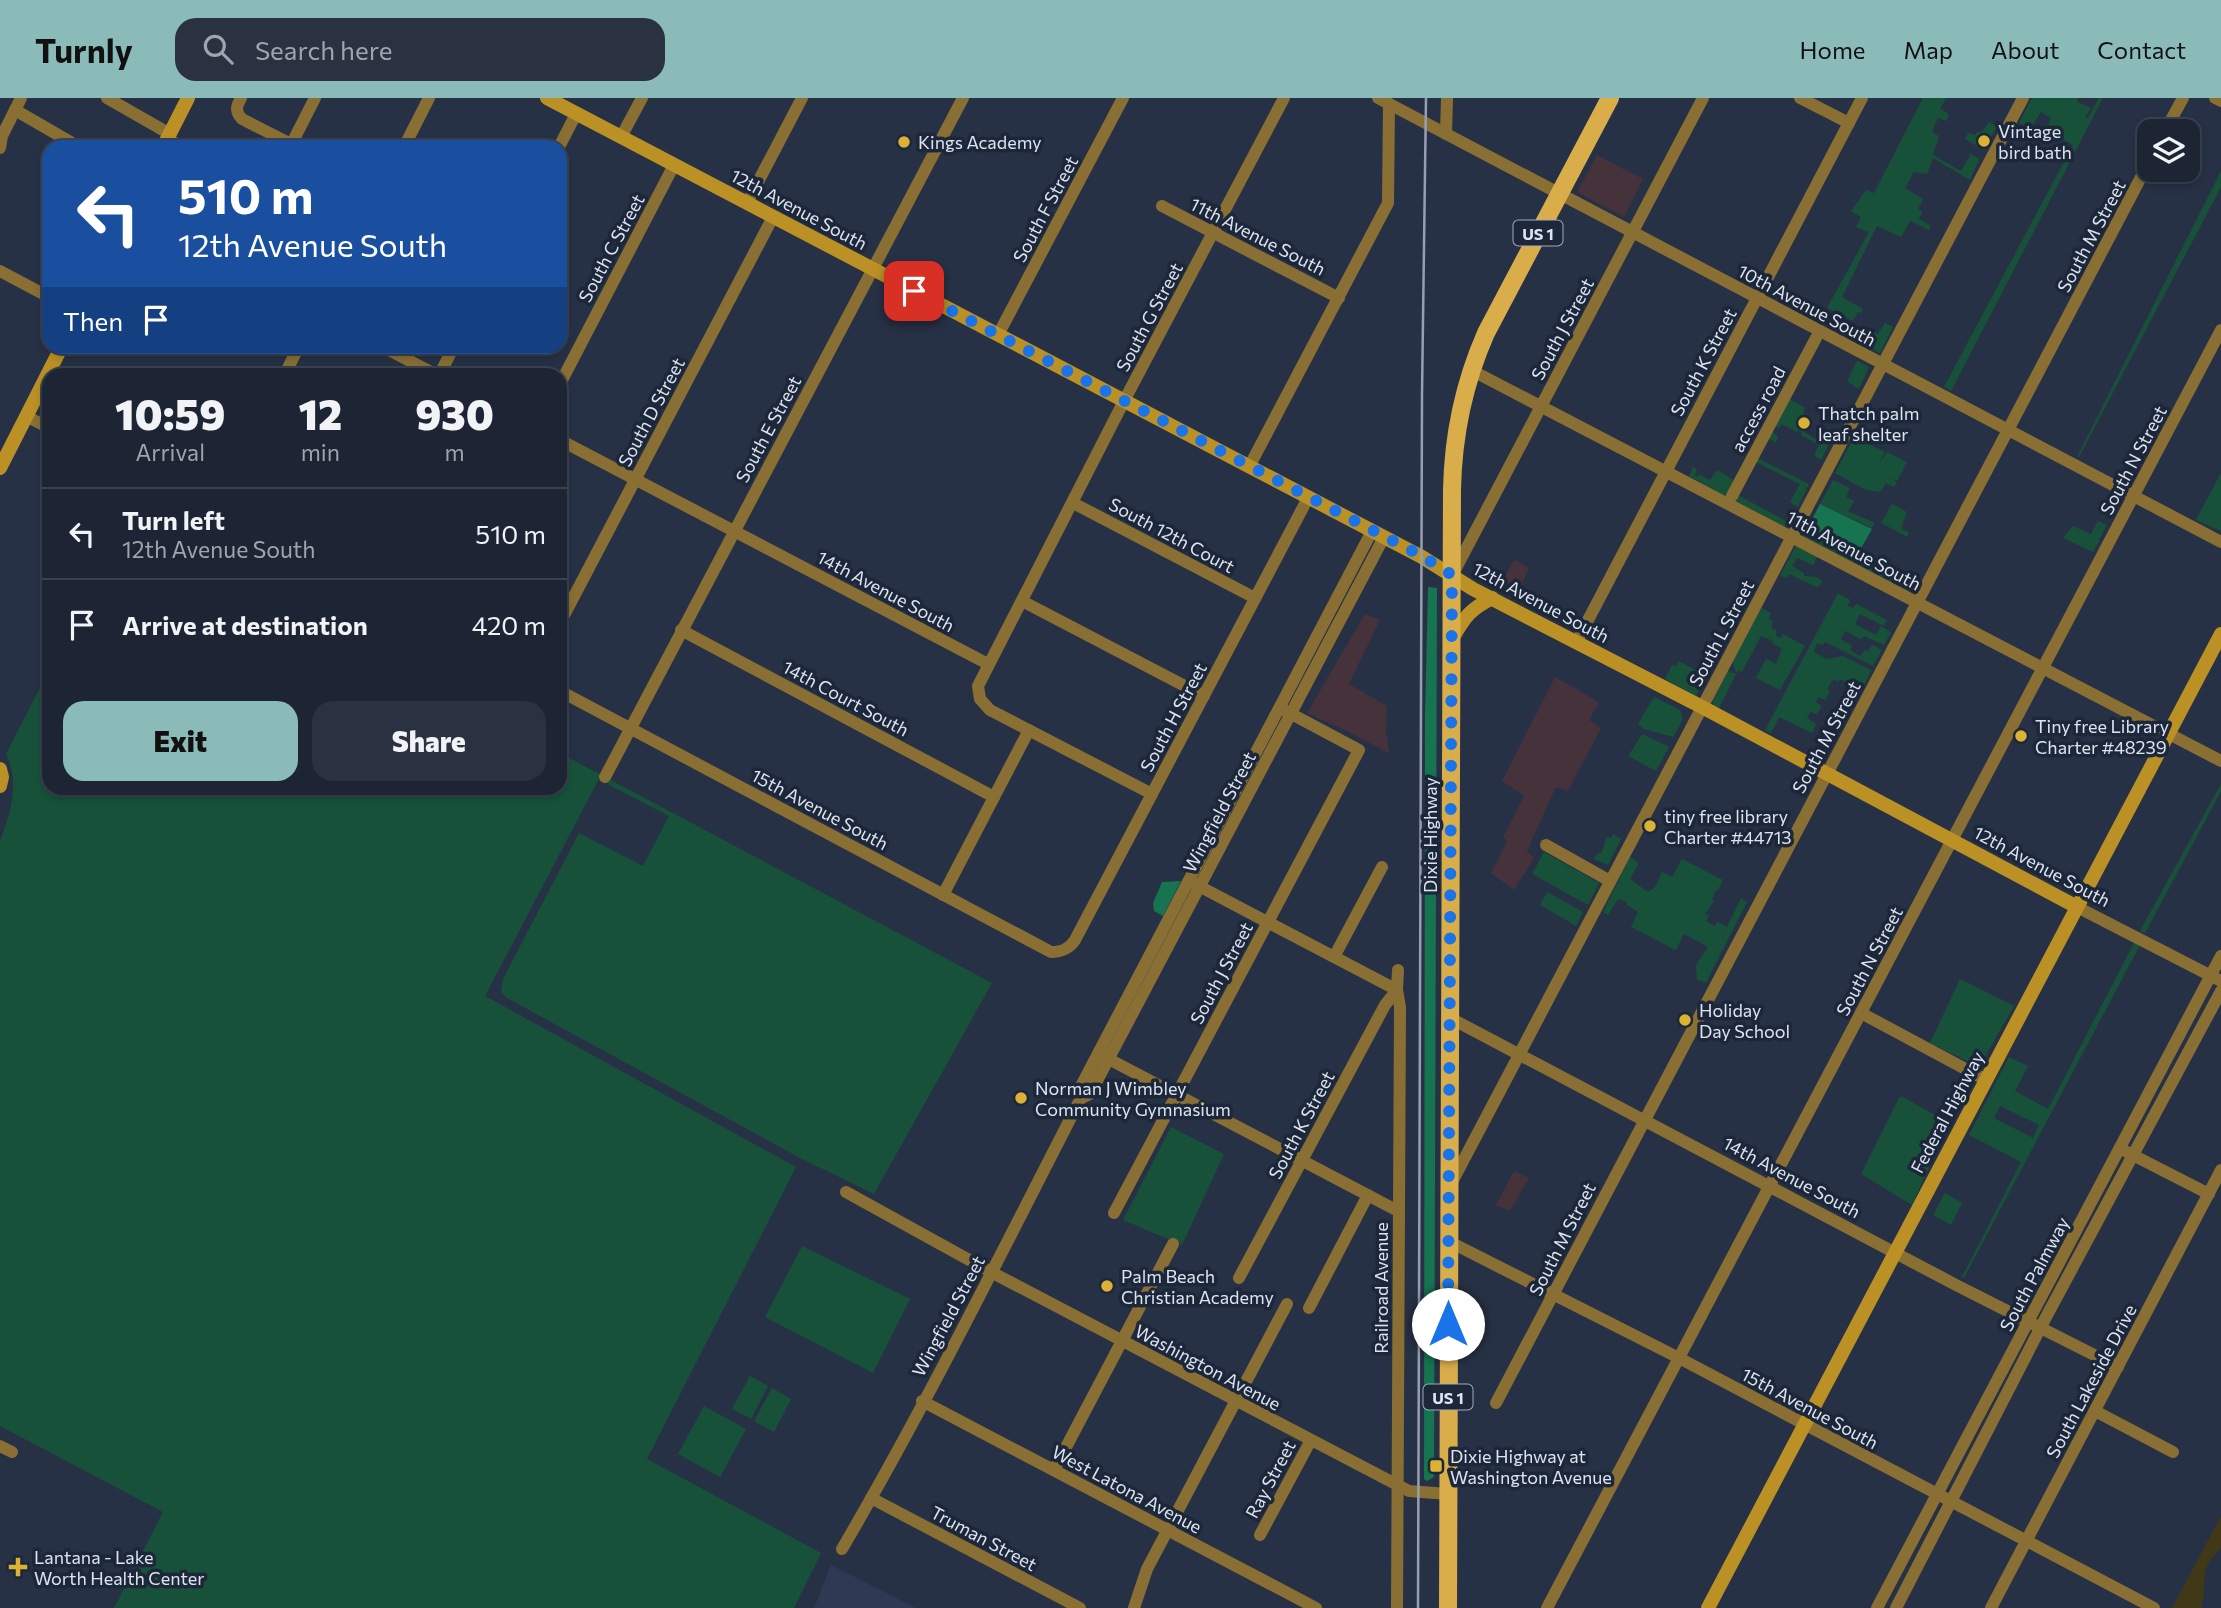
<!DOCTYPE html>
<html lang="en">
<head>
<meta charset="utf-8">
<style>
	body { margin:0; font-family:Commissioner,sans-serif; background:#2a3140; color:#f1f3f6; height:100vh; display:flex; flex-direction:column; font-size:26px; white-space:nowrap }
	* { box-sizing:border-box; margin:0 }
	p { font-size:23px; color:#a0a5ac }
	.icon { flex:none; width:38px; height:38px; fill:none; stroke:currentColor; stroke-width:2; stroke-linecap:round; stroke-linejoin:round }
	.map { position:relative; flex:1; overflow:hidden }
	.side { position:absolute; left:42px; top:270px; width:525px; height:427px; display:flex; flex-direction:column; background:#1d2534; border-radius:21px; box-shadow:0 4px 10px #0003,0 0 0 2px #3b424f }
	.side>* { flex:none }
	.guide { position:absolute; left:42px; top:42px; width:525px; height:214px; border-radius:21px; box-shadow:0 4px 10px #0003,0 0 0 2px #3b424f; background:#1a4fa0; color:#fff; overflow:hidden }
	.buttons { position:absolute; left:2137px; top:21px; display:grid; gap:14px }
	.buttons a { display:grid; place-items:center; width:63px; height:63px; border-radius:14px; background:#1d2534; box-shadow:0 4px 10px #0003,0 0 0 2px #3b424f; font-size:35px }
	.pin { position:absolute; display:grid; place-items:center; width:60px; height:60px; color:#fff; margin:-30px; border-radius:14px; box-shadow:0 4px 10px #0006 }
	.me { position:absolute; width:77px; margin:-38px; rotate:0deg; stroke-linejoin:round; filter:drop-shadow(0 0 5px #0008) }
	.turn { display:flex; align-items:center; gap:24px; height:147px; padding:0 21px; font-size:32px }
	.turn .icon { width:91px; height:91px; stroke-width:2.5 }
	.turn b { display:block; font-size:49px; line-height:60px }
	.then { display:flex; align-items:center; height:66px; padding:0 21px; background:#0003; gap:14px; font-size:26px }
	.eta { display:flex; justify-content:space-evenly; align-items:center; height:119px; text-align:center }
	.eta b { font-size:42px; font-weight:800; line-height:49px }
	.button { display:flex; gap:14px; margin-top:auto; padding:14px 21px }
	.button a { flex:1; height:80px; border-radius:21px; background:#8bbbb9; color:#111; font-size:28px; font-weight:800; line-height:80px; text-align:center }
	.button a+a { background:#2a3140; color:#f1f3f6 }
	ul { padding:0; list-style:none }
	li { display:flex; align-items:center; gap:21px; height:91px; padding:0 21px; border-top:2px solid #3b424f }
	li div { flex:1 }
	li b { display:block; font-size:26px }
	li em { font-style:normal }
	header { display:flex; align-items:center; gap:42px; box-sizing:border-box; height:98px; padding:0 35px; background:#8bbbb9; color:#111 }
	header strong { font-size:33px }
	nav { display:flex; gap:38px; margin-inline-start:auto; font-size:24px }
	.search { width:490px; height:63px; background:#2a3140; display:flex; align-items:center; gap:18px; box-sizing:border-box; padding:0 24px; border-radius:21px; color:#a0a5ac; font-size:26px }
	.map>svg:first-child { display:block }
	.commercial { fill:#45323b }
	.built { fill:#2e3953 }
	.green { fill:#185139; fill-rule:evenodd }
	.forest { fill:#167450 }
	.sand { fill:#413818 }
	.lines { fill:none; stroke-linecap:round; stroke-linejoin:round }
	.street { stroke:#896f34; stroke-width:12 }
	.secondary { stroke:#bb9125; stroke-width:14 }
	.primary { stroke:#d9ad49; stroke-width:18 }
	.rail { stroke:#979faf; stroke-width:2.5 }
	.route { stroke:#1a73e8; stroke-width:12; stroke-dasharray:0 21.6 }
	.poi-dot { fill:#dbb233; stroke:#1d273a; stroke-width:2.5 }
	.labels { text-anchor:middle; dominant-baseline:central; stroke-width:7; stroke-linejoin:round; paint-order:stroke }
	.shield { fill:#1d273a; stroke:#a3abba; stroke-width:2 }
	.shield-label { font-size:16px; font-weight:bold; fill:#dde4f1 }
	.poi-label { font-size:18px; fill:#dde4f1; stroke:#1d273a; text-anchor:start }
	.street-label { font-size:18px; fill:#dde4f1; stroke:#1d273a }
</style>
</head>
<body>
<header>
<strong>Turnly</strong>
<div class="search"><svg class="icon" aria-label="search" viewBox="0 0 24 24"><circle cx="10" cy="10" r="6"/><path d="M15 15l6 6"/></svg>Search here</div>
<nav><a>Home</a><a>Map</a><a>About</a><a>Contact</a></nav>
</header>
<div class="map">
<svg width="2221" height="1510" viewBox="0 0 2221 1510">
	<rect width="100%" height="100%" fill="#273145"/>
	<!-- commercial -->
	<g class="commercial">
		<path d="M1597,57L1643,81L1624,119L1577,94Z"/>
		<path d="M1516,462L1529,470L1518,495L1501,487L1513,463Z"/>
		<path d="M1365,516L1380,522L1349,586L1387,608L1386,635L1390,656L1347,633L1307,615Z"/>
		<path d="M1555,579L1599,604L1589,622L1601,630L1568,693L1556,689L1527,753L1534,760L1514,792L1491,775L1507,744L1503,739L1524,698L1502,683Z"/>
		<path d="M1514,1073L1529,1080L1510,1113L1496,1107Z"/>
	</g>
	<!-- built -->
	<path class="built" d="M831,1467L916,1510H814Z"/>
	<!-- green -->
	<g class="green">
		<path d="M1923,0H1946L1940,11L1949,16L1946,23L1938,20L1932,34L1939,38L1933,57L1961,73L1971,56L1979,61L1970,82L1933,60L1927,76L1914,74L1905,90L1923,101L1918,111L1922,114L1919,121L1931,128L1929,132L1910,123L1901,139L1877,128L1842,199L1863,211L1861,215L1858,214L1853,223L1827,210L1869,134L1856,129L1861,119L1851,113L1866,92L1874,95Z"/>
		<path d="M2032,0H2078L2077,4L2091,10L2085,19L2087,21L2099,0H2103L1951,293L1944,289L2073,47L2046,32L2051,20L2041,14L2030,31L2019,25Z"/>
		<path d="M1989,24L1997,28L1984,52L1965,41L1968,35L1975,37L1977,34H1982Z"/>
		<path d="M2221,73V89L2079,359H2077Z"/>
		<path d="M1885,225L1893,229L1880,255L1856,242L1862,228L1878,236Z"/>
		<path d="M1857,263L1869,269L1859,291L1847,283Z"/>
		<path d="M1788,300L1805,310L1803,317L1811,321L1804,334L1816,341L1821,333L1825,334L1828,329L1835,334L1821,362L1814,358L1819,347L1801,337L1802,334L1798,332L1797,334L1781,326L1779,330L1775,328L1773,334L1778,339L1776,344L1766,340L1755,359L1809,386L1798,409L1790,404L1800,386L1756,364L1738,397L1790,425L1784,429L1689,378L1693,369L1697,371L1695,377L1697,379L1698,376L1710,382L1717,372L1735,383Z"/>
		<path d="M1854,339L1885,354L1878,367L1887,354L1907,364L1897,383L1889,379L1897,384L1894,389L1886,385L1880,394L1866,392L1835,375Z"/>
		<path d="M2221,375V433L2196,422Z"/>
		<path d="M1833,382L1850,390L1846,399L1854,403L1848,413L1875,425L1872,430L1820,406Z"/>
		<path d="M1892,406L1907,414L1901,430L1909,435L1907,439L1881,425Z"/>
		<path d="M2098,423L2107,427L2100,440H2098L2100,442L2093,454L2063,440L2073,428L2091,436Z"/>
		<path d="M1805,435L1910,491L1908,495L1802,440Z"/>
		<path d="M1796,447L1818,457L1813,467L1797,460L1792,468L1804,475V478L1816,479L1822,483L1818,490L1789,476L1786,480L1780,478Z"/>
		<path d="M1838,495L1850,502L1848,508L1853,510L1856,506L1887,522L1884,528L1860,516L1855,526L1876,537L1881,528L1891,534L1884,547L1864,538L1861,541L1845,533L1841,541L1852,548L1850,552L1860,558L1865,552L1868,553L1872,547L1882,552L1873,568L1825,544L1823,547L1817,545L1814,554L1826,561L1843,558L1871,572L1865,586L1851,580L1848,585L1840,581L1838,584L1833,581L1827,592L1830,593L1826,602L1818,599L1816,604L1822,608L1817,616L1810,614L1807,620L1816,626L1812,635L1779,619L1771,635L1765,632Z"/>
		<path d="M1758,508L1771,515L1769,521L1773,524L1771,530L1777,533L1776,538L1781,540L1783,536L1805,548L1780,592L1756,580L1766,561L1776,566L1782,551L1772,545L1773,543L1761,538L1742,574L1738,572L1719,610L1713,607V602L1728,573L1736,576L1732,561Z"/>
		<path d="M1679,563L1706,578L1696,598L1665,581L1672,567L1676,568Z"/>
		<path d="M49,572V690H560V655L601,677L485,898L796,1069L647,1361L821,1455L794,1510H114L163,1414L0,1328V743C11,714 20,685 6,656Z"/>
		<path d="M1654,599L1680,612L1683,621L1673,639L1644,631L1638,626Z"/>
		<path d="M1642,636L1669,649L1656,673L1630,659L1629,657Z"/>
		<path d="M609,681L992,885L874,1096L800,1060L507,900L501,894L503,881L579,735L643,768L669,718L607,686Z"/>
		<path d="M2221,686V693L2145,835L2140,833Z"/>
		<path d="M1613,736L1621,741L1608,767L1594,761L1598,755L1601,756L1607,739L1611,740Z"/>
		<path d="M1544,754L1599,785L1588,807L1532,776Z"/>
		<path d="M1630,759L1639,765L1630,781L1648,794L1655,789L1662,774L1672,779L1682,761L1723,782L1718,792L1713,795L1715,796L1712,802L1714,803L1705,816L1709,818L1706,823L1715,828L1717,824L1727,829L1741,800L1747,804L1706,885L1697,881L1696,867L1708,849L1684,836L1676,852L1631,829L1638,814L1626,806L1627,804L1618,801L1608,817L1603,814Z"/>
		<path d="M1547,794L1583,814L1576,828L1540,807Z"/>
		<path d="M2134,845L2140,847L1964,1180L1962,1179L2021,1064L1969,1037L2009,959L2028,968L2015,993L2048,1011ZM2000,1008L2039,1027L2033,1040L1994,1020Z"/>
		<path d="M1960,881L2014,908L1979,969L1930,945Z"/>
		<path d="M1903,999L1949,1025L1912,1107L1861,1076L1899,1000Z"/>
		<path d="M1171,1029L1224,1056L1182,1147L1123,1122Z"/>
		<path d="M1945,1095L1962,1105L1951,1127L1933,1117Z"/>
		<path d="M802,1148L910,1201L873,1275L765,1219Z"/>
		<path d="M750,1278L768,1288L751,1321L732,1311Z"/>
		<path d="M772,1290L791,1301L774,1334L754,1323Z"/>
		<path d="M704,1308L746,1331L720,1379L678,1356Z"/>
	</g>
	<!-- forest -->
	<g class="forest">
		<path d="M1820,406L1872,431L1855,461L1811,438L1809,427Z"/>
		<path d="M1428,489L1437,490L1434,1379L1427,1383L1424,1381L1425,619Z"/>
		<path d="M1181,783L1163,818L1154,813L1153,805L1162,784Z"/>
	</g>
	<!-- sand -->
	<path class="sand" d="M2221,1418V1450C2217,1454 2212,1459 2209,1464C2201,1478 2207,1495 2201,1510H2172Z"/>
	<g class="lines">
		<!-- street -->
		<g class="street">
			<path d="M107,0L170,36"/>
			<path d="M241,0C236,9 235,13 242,21L291,46"/>
			<path d="M1378,0L2221,444"/>
			<path d="M1800,0L1849,25"/>
			<path d="M2215,0L2221,3"/>
			<path d="M15,12L79,49"/>
			<path d="M2165,33L2183,0"/>
			<path d="M1446,36L1447,0"/>
			<path d="M621,39L642,0"/>
			<path d="M167,41L183,49"/>
			<path d="M290,49L315,0"/>
			<path d="M404,49L429,0"/>
			<path d="M559,49L576,16"/>
			<path d="M0,50L2,38L21,0"/>
			<path d="M747,105L802,0"/>
			<path d="M1162,108L1339,200"/>
			<path d="M0,173L49,199"/>
			<path d="M998,237L1123,0"/>
			<path d="M381,248L435,276"/>
			<path d="M1471,272L2221,663"/>
			<path d="M285,276L299,248"/>
			<path d="M440,276L454,248"/>
			<path d="M560,286L674,67"/>
			<path d="M26,318L49,330"/>
			<path d="M560,342L988,566"/>
			<path d="M1249,369L1388,105L1389,6"/>
			<path d="M1732,398L1816,240"/>
			<path d="M1073,405L1255,500"/>
			<path d="M1454,474L1703,0"/>
			<path d="M1022,503L1204,598"/>
			<path d="M560,525L773,119"/>
			<path d="M681,532L994,699"/>
			<path d="M1576,545L1862,0"/>
			<path d="M560,593L1051,854C1062,854 1069,851 1075,842L1308,400"/>
			<path d="M605,679L963,0"/>
			<path d="M1152,696L990,612L980,601L978,588L1124,303L1284,0"/>
			<path d="M1546,747L1610,783"/>
			<path d="M1195,786L1397,892L1385,907L1239,1180"/>
			<path d="M943,797L1029,632"/>
			<path d="M2077,809L2221,883"/>
			<path d="M1334,859L1382,769"/>
			<path d="M1861,915L1986,982"/>
			<path d="M1450,920L1956,1187L2118,1269"/>
			<path d="M1101,957L1398,1113"/>
			<path d="M1081,1000L1090,996L1384,439"/>
			<path d="M2125,1053L2209,1096"/>
			<path d="M1452,1084L2023,0"/>
			<path d="M846,1094L991,1174L1409,1393L1448,1396"/>
			<path d="M1114,1115L1359,652L1284,612"/>
			<path d="M1448,1143L1679,1260L2154,1510"/>
			<path d="M1309,1210L1368,1097"/>
			<path d="M922,1303L1316,1510"/>
			<path d="M1496,1305L2149,64"/>
			<path d="M2095,1313L2173,1354"/>
			<path d="M0,1348L12,1354"/>
			<path d="M1054,1372L1173,1146"/>
			<path d="M871,1400L1080,1510"/>
			<path d="M1260,1437L1311,1342"/>
			<path d="M842,1451C928,1304 1003,1151 1081,1000L1080,990L1372,433"/>
			<path d="M1134,1510L1147,1471L1287,1206"/>
			<path d="M1397,1510L1400,909L1397,892L1398,872"/>
			<path d="M1547,1510L2221,232"/>
			<path d="M1877,1510L2221,858"/>
			<path d="M1896,1510L2045,1221L2221,893"/>
			<path d="M1991,1510L2221,1072"/>
		</g>
		<!-- secondary -->
		<g class="secondary">
			<path d="M547,0L1422,459L1473,491L1702,609L2077,809"/>
			<path d="M163,49L188,0"/>
			<path d="M0,370L62,248"/>
			<path d="M1452,541C1465,519 1469,512 1492,500"/>
			<path d="M0,671L2,679L0,688"/>
			<path d="M1708,1510L2221,536"/>
		</g>
		<!-- primary -->
		<path class="primary" d="M1448,1510L1452,392C1453,337 1464,285 1486,235L1610,0"/>
		<!-- rail -->
		<path class="rail" d="M1418,1510L1422,297L1426,0"/>
	</g>
	<g class="lines">
		<!-- route -->
		<path class="route" d="M914,193L1422,458L1452,477L1448,1226"/>
	</g>
	<!-- markers -->
	<g class="poi-dot">
		<circle cx="1984" cy="43" r="7"/>
		<circle cx="904" cy="44" r="7"/>
		<circle cx="1804" cy="325" r="7"/>
		<circle cx="2021" cy="638" r="7"/>
		<circle cx="1650" cy="728" r="7"/>
		<circle cx="1685" cy="922" r="7"/>
		<circle cx="1021" cy="1000" r="7"/>
		<circle cx="1107" cy="1188" r="7"/>
		<rect x="1429" y="1361" width="14" height="14" rx="3.5"/>
		<path d="M14.5 1458.5h7v7h7v7h-7v7h-7v-7h-7v-7h7z"/>
	</g>
	<g class="labels">
		<!-- shield labels -->
		<g class="shield">
			<rect x="1513.5" y="122.5" width="49" height="25" rx="5"/>
			<rect x="1423.5" y="1286.5" width="49" height="25" rx="5"/>
		</g>
		<g class="shield-label">
			<text x="1538" y="135">US 1</text>
			<text x="1448" y="1299">US 1</text>
		</g>
		<!-- poi labels -->
		<g class="poi-label">
			<text x="1998" y="33">Vintage<tspan x="1998" dy="21">bird bath</tspan></text>
			<text x="918" y="44">Kings Academy</text>
			<text x="1818" y="315">Thatch palm<tspan x="1818" dy="21">leaf shelter</tspan></text>
			<text x="2035" y="628">Tiny free Library<tspan x="2035" dy="21">Charter #48239</tspan></text>
			<text x="1664" y="718">tiny free library<tspan x="1664" dy="21">Charter #44713</tspan></text>
			<text x="1699" y="912">Holiday<tspan x="1699" dy="21">Day School</tspan></text>
			<text x="1035" y="990">Norman J Wimbley<tspan x="1035" dy="21">Community Gymnasium</tspan></text>
			<text x="1121" y="1178">Palm Beach<tspan x="1121" dy="21">Christian Academy</tspan></text>
			<text x="1450" y="1358">Dixie Highway at<tspan x="1450" dy="21">Washington Avenue</tspan></text>
			<text x="34" y="1459">Lantana - Lake<tspan x="34" dy="21">Worth Health Center</tspan></text>
		</g>
		<!-- street labels -->
		<g class="street-label">
			<text transform="translate(799 111) rotate(28)">12th Avenue South</text>
			<text transform="translate(1045 111) rotate(-62)">South F Street</text>
			<text transform="translate(1258 138) rotate(27)">11th Avenue South</text>
			<text transform="translate(2091 138) rotate(-62)">South M Street</text>
			<text transform="translate(611 150) rotate(-62)">South C Street</text>
			<text transform="translate(1807 207) rotate(28)">10th Avenue South</text>
			<text transform="translate(1149 219) rotate(-62)">South G Street</text>
			<text transform="translate(1562 231) rotate(-62)">South J Street</text>
			<text transform="translate(1703 264) rotate(-62)">South K Street</text>
			<text transform="translate(1758 311) rotate(-62)">access road</text>
			<text transform="translate(651 314) rotate(-62)">South D Street</text>
			<text transform="translate(768 331) rotate(-62)">South E Street</text>
			<text transform="translate(2133 362) rotate(-62)">South N Street</text>
			<text transform="translate(1172 437) rotate(28)">South 12th Court</text>
			<text transform="translate(1854 452) rotate(28)">11th Avenue South</text>
			<text transform="translate(886 493) rotate(28)">14th Avenue South</text>
			<text transform="translate(1541 504) rotate(28)">12th Avenue South</text>
			<text transform="translate(1721 535) rotate(-62)">South L Street</text>
			<text transform="translate(846 600) rotate(28)">14th Court South</text>
			<text transform="translate(1173 619) rotate(-62)">South H Street</text>
			<text transform="translate(1826 639) rotate(-62)">South M Street</text>
			<text transform="translate(820 711) rotate(28)">15th Avenue South</text>
			<text transform="translate(1219 714) rotate(-62)">Wingfield Street</text>
			<text transform="translate(1430 737) rotate(-90)">Dixie Highway</text>
			<text transform="translate(2042 768) rotate(28)">12th Avenue South</text>
			<text transform="translate(1869 863) rotate(-62)">South N Street</text>
			<text transform="translate(1221 875) rotate(-62)">South J Street</text>
			<text transform="translate(1947 1014) rotate(-62)">Federal Highway</text>
			<text transform="translate(1301 1027) rotate(-62)">South K Street</text>
			<text transform="translate(1792 1079) rotate(28)">14th Avenue South</text>
			<text transform="translate(1562 1141) rotate(-63)">South M Street</text>
			<text transform="translate(2034 1176) rotate(-62)">South Palmway</text>
			<text transform="translate(1381 1190) rotate(-90)">Railroad Avenue</text>
			<text transform="translate(948 1218) rotate(-62)">Wingfield Street</text>
			<text transform="translate(1208 1269) rotate(28)">Washington Avenue</text>
			<text transform="translate(2091 1283) rotate(-62)">South Lakeside Drive</text>
			<text transform="translate(1810 1310) rotate(28)">15th Avenue South</text>
			<text transform="translate(1270 1381) rotate(-62)">Ray Street</text>
			<text transform="translate(1127 1391) rotate(28)">West Latona Avenue</text>
			<text transform="translate(984 1440) rotate(28)">Truman Street</text>
		</g>
	</g>
</svg>
<div class="buttons">
<a><svg class="icon" aria-label="layers" viewBox="0 0 24 24"><path d="M12 4l9 5-9 5-9-5zM3 14l9 5 9-5"/></svg></a>
</div>
<div class="pin" style="left:914px;top:193px;background:#d93025"><svg class="icon" aria-label="arrive" viewBox="0 0 24 24"><path d="M6 21V4h12l-3 4 3 4H6"/></svg></div>
<svg class="me" style="left:1448px;top:1226px" viewBox="-20 -20 40 40"><circle r="19" fill="#fff"/><path d="M0-13L10 11 0 6-10 11z" fill="#1a73e8"/></svg>
<div class="guide">
<div class="turn"><svg class="icon" aria-label="left" viewBox="0 0 24 24"><path d="M17 20v-9H6M10 6l-5 5 5 5"/></svg><div><b>510 m</b>12th Avenue South</div></div>
<div class="then">Then<svg class="icon" aria-label="arrive" viewBox="0 0 24 24"><path d="M6 21V4h12l-3 4 3 4H6"/></svg></div>
</div>
<section class="side">
<div class="eta">
<div><b>10:59</b><p>Arrival</p></div>
<div><b>12</b><p>min</p></div>
<div><b>930</b><p>m</p></div>
</div>
<ul>
<li><svg class="icon" aria-label="left" viewBox="0 0 24 24"><path d="M17 20v-9H6M10 6l-5 5 5 5"/></svg><div><b>Turn left</b><p>12th Avenue South</p></div><em>510 m</em></li>
<li><svg class="icon" aria-label="arrive" viewBox="0 0 24 24"><path d="M6 21V4h12l-3 4 3 4H6"/></svg><div><b>Arrive at destination</b></div><em>420 m</em></li>
</ul>
<div class="button"><a>Exit</a><a>Share</a></div>
</section>
</div>
</body>
</html>
